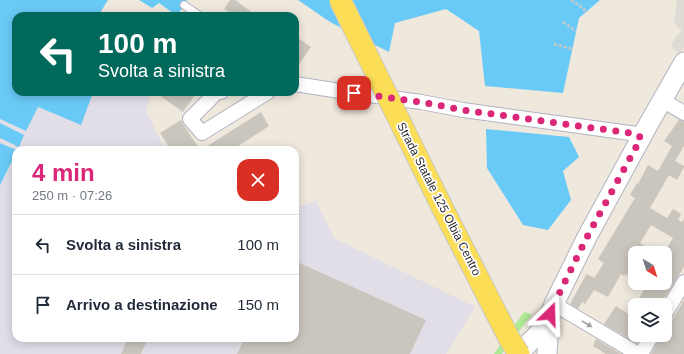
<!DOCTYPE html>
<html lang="it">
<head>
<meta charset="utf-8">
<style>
	body { margin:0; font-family:Arial,sans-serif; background:#f6f6f7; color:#1f2937; height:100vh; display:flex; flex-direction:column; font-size:15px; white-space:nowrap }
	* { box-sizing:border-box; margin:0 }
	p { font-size:13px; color:#747a83 }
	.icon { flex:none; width:22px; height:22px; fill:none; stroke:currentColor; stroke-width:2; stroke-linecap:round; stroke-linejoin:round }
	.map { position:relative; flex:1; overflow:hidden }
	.panel { position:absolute; left:12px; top:146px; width:287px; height:196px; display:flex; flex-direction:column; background:#fff; border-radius:12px; box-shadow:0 2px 10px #0003 }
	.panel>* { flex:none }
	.guide { position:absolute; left:12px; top:12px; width:287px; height:84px; border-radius:12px; box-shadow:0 2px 10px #0003; background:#00695c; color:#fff; overflow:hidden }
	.needle { width:26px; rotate:142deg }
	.fabs { position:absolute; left:628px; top:246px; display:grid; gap:8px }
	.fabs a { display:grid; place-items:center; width:44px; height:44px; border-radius:8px; background:#fff; box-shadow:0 2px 10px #0003; font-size:20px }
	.pin { position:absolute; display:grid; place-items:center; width:34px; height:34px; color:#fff; margin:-17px; border-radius:8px; box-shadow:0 2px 6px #0006 }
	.me { position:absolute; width:44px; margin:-22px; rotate:22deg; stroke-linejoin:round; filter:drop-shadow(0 0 3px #0008) }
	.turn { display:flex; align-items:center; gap:14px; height:84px; padding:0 20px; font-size:18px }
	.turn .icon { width:52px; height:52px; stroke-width:2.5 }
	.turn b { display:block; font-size:28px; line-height:34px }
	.round { display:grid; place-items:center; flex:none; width:42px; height:42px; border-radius:12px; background:#f6f6f7 }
	.headline { display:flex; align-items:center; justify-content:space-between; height:68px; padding:0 20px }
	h1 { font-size:24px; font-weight:700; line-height:30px; color:#db2777 }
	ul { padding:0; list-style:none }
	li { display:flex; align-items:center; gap:12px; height:60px; padding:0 20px; border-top:1px solid #e0e1e3 }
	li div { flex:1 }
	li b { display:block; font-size:15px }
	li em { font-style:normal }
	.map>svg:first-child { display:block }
	.industrial { fill:#e1dee7 }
	.green { fill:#aee996 }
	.plaza { fill:#dedbd5 }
	.water { fill:#6acaf7 }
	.building { fill:#cac5bd }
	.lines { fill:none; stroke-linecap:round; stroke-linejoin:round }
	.lane-casing { stroke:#b1b3c1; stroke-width:9 }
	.street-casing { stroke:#b1b3c1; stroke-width:16 }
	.secondary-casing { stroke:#b1b3c1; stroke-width:21 }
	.path { stroke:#c8c8c8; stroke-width:2.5; stroke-dasharray:3 2; stroke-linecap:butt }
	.lane { stroke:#fff; stroke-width:7 }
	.street { stroke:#fff; stroke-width:14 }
	.secondary { stroke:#fff; stroke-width:19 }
	.primary-bridge-casing { stroke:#c8c8c8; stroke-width:23; stroke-linecap:butt }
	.primary-bridge { stroke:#fbdd56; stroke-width:21 }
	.oneway { fill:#a0a0a0 }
	.route { stroke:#db2777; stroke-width:7; stroke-dasharray:0 12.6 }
	.labels { text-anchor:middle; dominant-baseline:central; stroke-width:3.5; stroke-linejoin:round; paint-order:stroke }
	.street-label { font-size:12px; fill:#2c2c2c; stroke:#fff }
</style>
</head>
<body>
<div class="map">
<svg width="684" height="354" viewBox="0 0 684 354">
	<rect width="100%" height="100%" fill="#efe8dd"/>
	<!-- industrial -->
	<g class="industrial">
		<path d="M91,92H151L146,111L165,150H16L0,143V138L19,147L24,135L0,123V119L26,131L37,107L81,125L93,93Z"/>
		<path d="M16,153V338H295V208L316,201L334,238L475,307L446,354H0V185Z"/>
	</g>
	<!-- green -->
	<path class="green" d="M524,312L532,314L502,354H494Z"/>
	<!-- plaza -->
	<path class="plaza" d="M677,0H684V47L680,53L674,50L672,47V43L678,34L682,30L677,27L674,21Z"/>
	<!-- water -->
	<g class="water">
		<path d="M0,0H108L98,16H16V92H91L93,93L81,125L38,107L26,131L0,119Z"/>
		<path d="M139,0H187L177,16L159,3L152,8Z"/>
		<path d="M298,0H600L579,18L563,93L485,86L479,31L446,9L395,23L389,52L330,22Z"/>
		<path d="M0,123L24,135L19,147L0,138Z"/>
		<path d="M486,129L569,137L579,157L563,171L571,200L548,230L523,225L487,168Z"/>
		<path d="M0,143L16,150V153L0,185Z"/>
	</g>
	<!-- building -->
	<g class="building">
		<path d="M230,0H235L257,16H234L224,9Z"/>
		<path d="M295,36L311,47L295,70Z"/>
		<path d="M155,92H197L183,112Z"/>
		<path d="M261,112L269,126L232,150H201Z"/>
		<path d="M181,120L183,124L200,150H171L160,133Z"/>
		<path d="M679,120L684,121V146L675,161L684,166V167L677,180L669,175L650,208L667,218L673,209L681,214L678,220L682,222L684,219V267L660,305H635L648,283H665V251L673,238L651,225L640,243L655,253H635V280L626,274L624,276L621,274L608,297L594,290L585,304L582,302L578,309L570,304L586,275L587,274L594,278L604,263L598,259L635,198L630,195L637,183L638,184L648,165L658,171L672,146L664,141Z"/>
		<path d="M295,261L426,320L410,354H237L245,338H295Z"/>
		<path d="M684,300V354H651L659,339L660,335H665V332Z"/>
		<path d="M616,306L635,318V335H642L637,344L604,324Z"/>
		<path d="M128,338H148L141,354H121Z"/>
		<path d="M596,339L621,354H606L593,346Z"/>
	</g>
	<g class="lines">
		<defs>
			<path id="lane" d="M184,5L200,16"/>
			<g id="street">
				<path d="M295,84L340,91L421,102L463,110L637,134L641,138"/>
				<path d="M221,92H217L190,119L202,133L268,92"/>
				<path d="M662,100L684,113"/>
				<path d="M554,304L638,354"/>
				<path d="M665,314L684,282"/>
				<path d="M641,354L652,335"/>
			</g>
			<g id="secondary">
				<path d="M518,354L547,325"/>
				<path d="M547,354L548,338L547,325L554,304L587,237L648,125L684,62"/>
			</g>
		</defs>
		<!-- lane casing -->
		<use href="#lane" class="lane-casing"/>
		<!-- street casing -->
		<use href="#street" class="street-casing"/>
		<!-- secondary casing -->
		<use href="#secondary" class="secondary-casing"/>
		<!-- path -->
		<g class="path">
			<path d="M571,0L583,8L586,12"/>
			<path d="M563,22L576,31"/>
			<path d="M554,44L572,49"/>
		</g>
		<!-- lane -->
		<use href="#lane" class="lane"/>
		<!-- street -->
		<use href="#street" class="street"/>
		<!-- secondary -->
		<use href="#secondary" class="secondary"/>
		<defs>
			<path id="primary-bridge" d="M340,0L444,211L510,340L519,354"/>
		</defs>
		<!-- primary-bridge casing -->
		<use href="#primary-bridge" class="primary-bridge-casing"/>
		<!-- primary-bridge -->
		<use href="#primary-bridge" class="primary-bridge"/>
	</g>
	<!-- one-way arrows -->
	<defs><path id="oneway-solid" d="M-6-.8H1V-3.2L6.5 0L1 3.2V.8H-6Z"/></defs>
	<use class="oneway" href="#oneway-solid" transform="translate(587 324) rotate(31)"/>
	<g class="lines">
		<!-- route -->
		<path class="route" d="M354,93L421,102L463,110L637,134L641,138L587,237L554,304L550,314"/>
	</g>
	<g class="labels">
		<!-- street labels -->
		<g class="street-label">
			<text transform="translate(439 199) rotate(63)">Strada Statale 125 Olbia Centro</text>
		</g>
	</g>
</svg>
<div class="fabs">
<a><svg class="needle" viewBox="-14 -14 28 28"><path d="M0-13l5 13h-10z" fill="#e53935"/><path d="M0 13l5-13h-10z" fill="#747a83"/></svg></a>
<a><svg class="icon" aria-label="layers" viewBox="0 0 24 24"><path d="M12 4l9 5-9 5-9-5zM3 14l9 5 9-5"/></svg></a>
</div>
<div class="pin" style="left:354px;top:93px;background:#d93025"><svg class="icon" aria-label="arrive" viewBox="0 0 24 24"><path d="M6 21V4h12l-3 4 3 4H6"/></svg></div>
<svg class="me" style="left:550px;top:314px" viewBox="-20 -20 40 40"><path d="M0-17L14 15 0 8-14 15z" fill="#db2777" stroke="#fff" stroke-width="4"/></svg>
<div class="guide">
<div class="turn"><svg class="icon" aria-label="left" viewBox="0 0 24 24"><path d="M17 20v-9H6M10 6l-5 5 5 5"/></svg><div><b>100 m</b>Svolta a sinistra</div></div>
</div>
<section class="panel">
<div class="headline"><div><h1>4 min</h1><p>250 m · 07:26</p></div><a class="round" style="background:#d93025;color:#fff"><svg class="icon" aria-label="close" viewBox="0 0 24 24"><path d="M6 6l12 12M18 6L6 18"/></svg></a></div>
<ul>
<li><svg class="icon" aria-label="left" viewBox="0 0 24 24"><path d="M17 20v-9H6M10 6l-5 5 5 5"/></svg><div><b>Svolta a sinistra</b></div><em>100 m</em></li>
<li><svg class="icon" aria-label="arrive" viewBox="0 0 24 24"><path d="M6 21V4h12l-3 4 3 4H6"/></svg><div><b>Arrivo a destinazione</b></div><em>150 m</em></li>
</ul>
</section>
</div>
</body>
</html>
